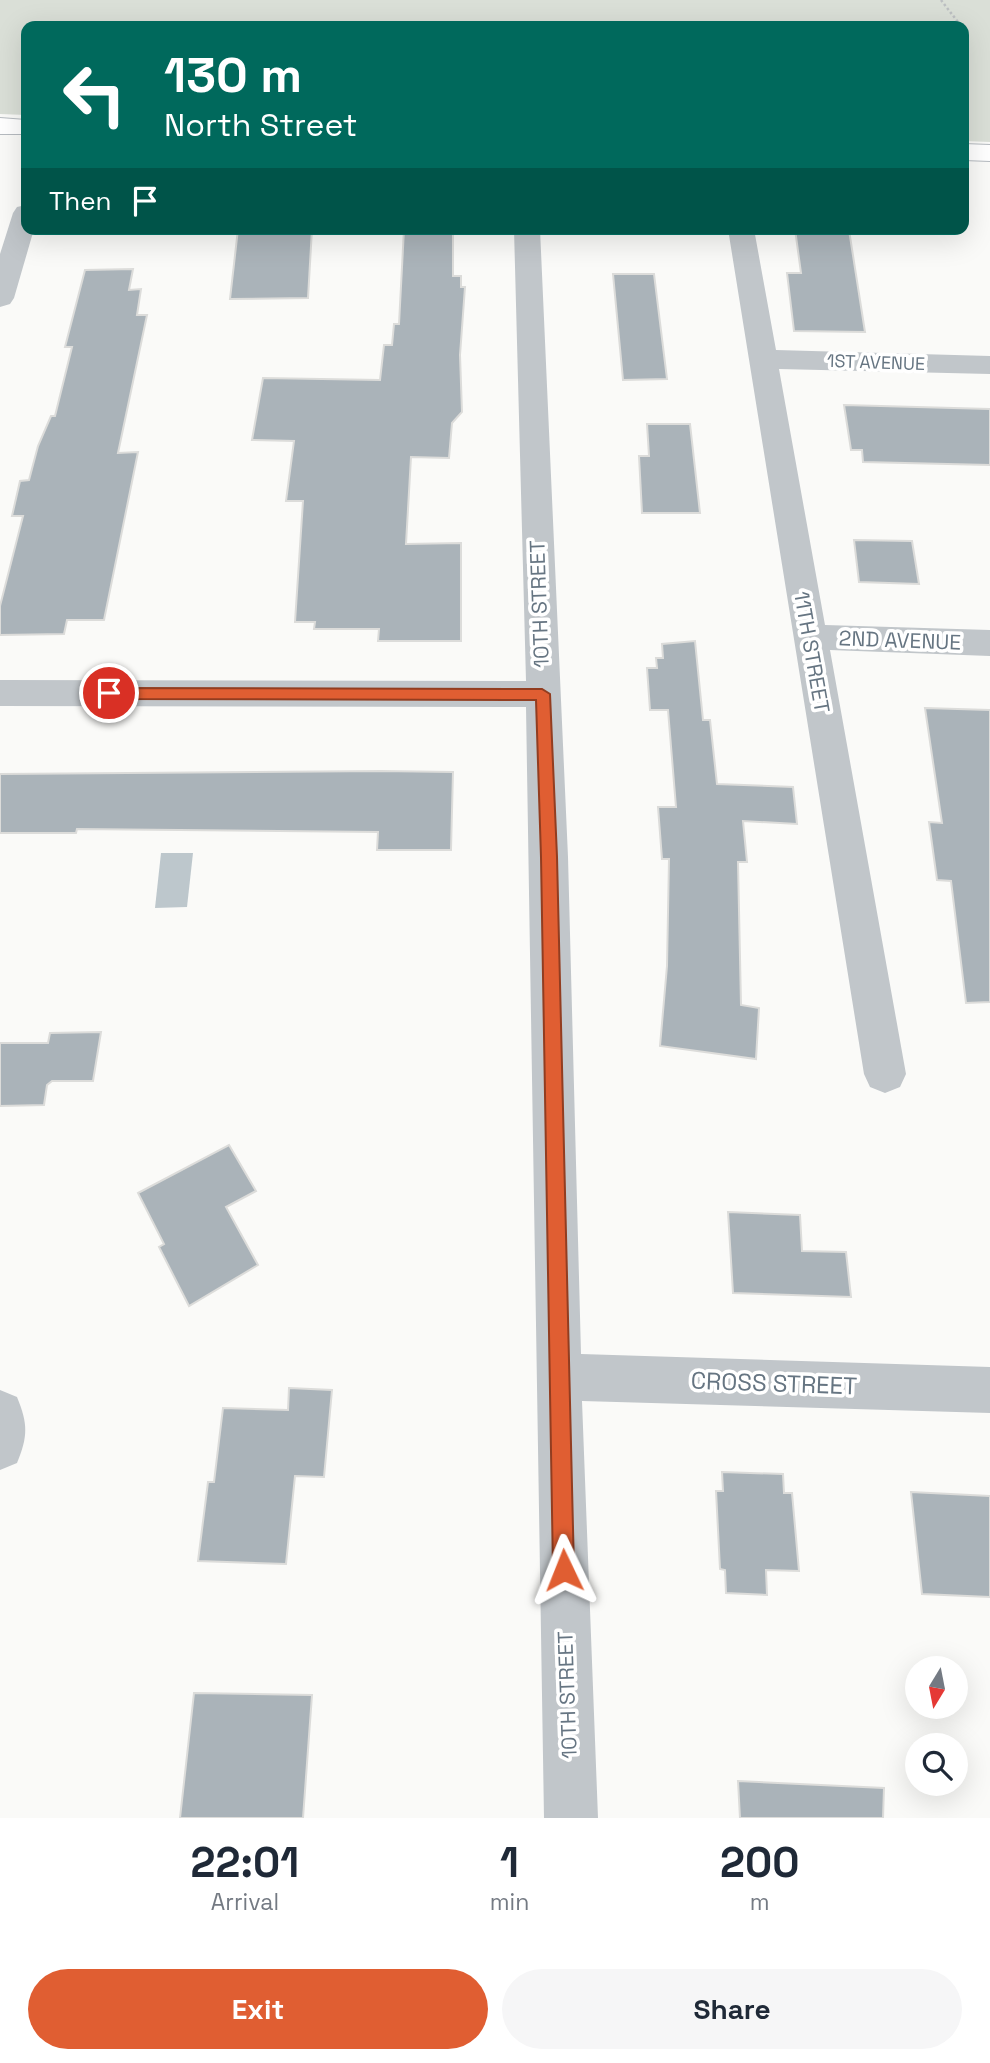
<!DOCTYPE html>
<html lang="en">
<head>
<meta charset="utf-8">
<style>
	body { margin:0; font-family:"Space Grotesk",sans-serif; background:#f6f6f7; color:#1f2937; height:100vh; display:flex; flex-direction:column; font-size:26px; white-space:nowrap }
	* { box-sizing:border-box; margin:0 }
	p { font-size:23px; color:#747a83 }
	.icon { flex:none; width:38px; height:38px; fill:none; stroke:currentColor; stroke-width:2; stroke-linecap:round; stroke-linejoin:round }
	.map { position:relative; height:1818px; overflow:hidden }
	.drawer { display:flex; flex-direction:column; background:#fff; flex:1 }
	.drawer>* { flex:none }
	.top-card { position:absolute; left:21px; top:21px; width:948px; height:214px; border-radius:14px; box-shadow:0 7px 28px #0002; background:#00695c; color:#fff; overflow:hidden }
	.needle { width:46px; rotate:190deg }
	.buttons { position:absolute; left:905px; top:1656px; display:grid; gap:14px }
	.buttons a { display:grid; place-items:center; width:63px; height:63px; border-radius:50%; background:#fff; box-shadow:0 7px 28px #0002; font-size:35px }
	.pin { position:absolute; display:grid; place-items:center; width:60px; height:60px; color:#fff; margin:-30px; border:4px solid #fff; border-radius:50%; box-shadow:0 2px 7px #0007 }
	.me { position:absolute; width:77px; margin:-38px; rotate:358deg; stroke-linejoin:round; filter:drop-shadow(0 0 5px #0008) }
	.turn { display:flex; align-items:center; gap:24px; height:147px; padding:0 28px; font-size:32px }
	.turn .icon { width:91px; height:91px; stroke-width:2.5 }
	.turn b { display:block; font-size:49px; line-height:60px }
	.then { display:flex; align-items:center; height:66px; padding:0 28px; background:#0003; gap:14px; font-size:26px }
	.eta { display:flex; justify-content:space-evenly; align-items:center; height:119px; text-align:center }
	.eta b { font-size:42px; font-weight:800; line-height:49px }
	.action { display:flex; gap:14px; margin-top:auto; padding:14px 28px }
	.action a { flex:1; height:80px; border-radius:42px; background:#e05e32; color:#fff; font-size:28px; font-weight:800; line-height:80px; text-align:center }
	.action a+a { background:#f6f6f7; color:#1f2937 }
	.map>svg:first-child { display:block }
	.green { fill:#dadfd7 }
	.water { fill:#bdc7cc }
	.building { fill:#aab3b9; stroke:#dcdcda; stroke-width:2 }
	.lines { fill:none; stroke-linecap:round; stroke-linejoin:round }
	.secondary-casing { stroke:#b6bbc0; stroke-width:2 }
	.path { stroke:#bcbfc2; stroke-width:2.5; stroke-dasharray:2.5 2.5; stroke-linecap:butt }
	.street { fill:#c1c6ca; fill-rule:evenodd }
	.secondary { fill:#fff; fill-rule:evenodd }
	.route { fill:#e05e32; stroke:#923d20; stroke-width:2 }
	.labels { text-anchor:middle; dominant-baseline:central; stroke-width:7; stroke-linejoin:round; paint-order:stroke }
	.far-street-label { font-size:18px; fill:#667582; stroke:#fff }
	.street-label { font-size:21px; fill:#667582; stroke:#fff }
	.near-street-label { font-size:24px; fill:#667582; stroke:#fff }
</style>
</head>
<body>
<div class="map">
<svg width="990" height="1818" viewBox="0 0 990 1818">
	<rect width="100%" height="100%" fill="#fafaf8"/>
	<!-- green -->
	<path class="green" d="M0,0H990V142L964,141V26H26V115L0,114Z"/>
	<!-- water -->
	<path class="water" d="M161,853H193L187,907L155,908Z"/>
	<!-- building -->
	<g class="building">
		<path d="M238,229H312L308,298L230,299Z"/>
		<path d="M404,229H453V276H461V287H465L460,355L462,412L452,423L449,458L411,457L406,544L461,543V641H378L379,629H314L315,622H295L303,501H286L294,441L252,440L263,378L380,380L384,345H392L394,324H399Z"/>
		<path d="M795,229L849,230L865,332L794,331L787,273H801Z"/>
		<path d="M133,269L129,290L141,289L137,315H147L118,453L138,452L104,620H67L64,634L0,635V606L23,516H12L20,481L29,480L38,446L51,416H55L72,347H65L85,270Z"/>
		<path d="M613,274H654L667,379L623,380Z"/>
		<path d="M844,405L990,409V465L863,462L862,450H851Z"/>
		<path d="M647,424H690L700,513H642L639,456H649Z"/>
		<path d="M854,540L912,541L919,584L859,582Z"/>
		<path d="M695,641L703,720H710L717,784L793,787L797,824L743,821L747,862H738L741,1005L759,1008L756,1059L660,1046L667,966L669,859H662L658,807H676L668,710H650L647,668H657L656,658H663L662,644Z"/>
		<path d="M925,708L990,710V1002L966,1003L951,881L937,880L929,822L942,823Z"/>
		<path d="M381,771L453,772L451,850H377L378,832L77,829L76,833H0V774Z"/>
		<path d="M101,1032L93,1081H52L47,1085L44,1105L0,1106V1043H48L50,1033Z"/>
		<path d="M229,1145L256,1191L226,1207L258,1265L189,1306L159,1247L164,1244L138,1193Z"/>
		<path d="M728,1212L800,1215L802,1251L846,1252L851,1297L733,1293Z"/>
		<path d="M289,1388L332,1390L324,1477L295,1476L286,1564L198,1561L208,1482H214L223,1408L288,1410Z"/>
		<path d="M722,1472L783,1474L784,1493H792L799,1571L766,1570L767,1595L726,1593L725,1570L720,1569L716,1491H723Z"/>
		<path d="M911,1492L990,1496V1597L922,1594Z"/>
		<path d="M194,1693L312,1695L303,1818H180Z"/>
		<path d="M738,1781L884,1788L883,1818H740Z"/>
	</g>
	<g class="lines">
		<defs>
			<g id="secondary">
				<path d="M0,118L26,120V134H0Z"/>
				<path d="M964,144L990,145V161L964,160Z"/>
			</g>
		</defs>
		<!-- secondary casing -->
		<use href="#secondary" class="secondary-casing"/>
		<!-- path -->
		<g class="path">
			<path d="M941,0L961,26"/>
			<path d="M964,30L968,39L964,46"/>
		</g>
		<!-- street -->
		<g class="street">
			<path d="M26,205V229H34L14,298L10,304L0,307V254L13,213L17,207Z"/>
			<path d="M514,229H540L568,857L581,1354L990,1367V1413L582,1401L598,1818H544L526,707L0,706V680L526,681Z"/>
			<path d="M728,229H754L776,350L990,356V374L779,369L825,625L990,630V656L830,650L906,1074L900,1087L885,1093L870,1087L864,1074Z"/>
			<path d="M0,1390L17,1397C28,1424 28,1436 17,1463L0,1470Z"/>
		</g>
		<!-- secondary -->
		<use href="#secondary" class="secondary"/>
	</g>
	<!-- route -->
	<path class="route" d="M109,688L542,689L550,694L557,857L574,1570L571,1577L564,1580L556,1577L553,1570L541,857L536,700L109,699L102,693Z"/>
	<g class="labels">
		<!-- far-street labels -->
		<g class="far-street-label">
			<text transform="translate(876 362) rotate(2)">1ST AVENUE</text>
		</g>
		<!-- street labels -->
		<g class="street-label">
			<text transform="translate(539 604) rotate(-92)">10TH STREET</text>
			<text transform="translate(900 640) rotate(2)">2ND AVENUE</text>
			<text transform="translate(812 652) rotate(80)">11TH STREET</text>
			<text transform="translate(567 1695) rotate(-92)">10TH STREET</text>
		</g>
		<!-- near-street labels -->
		<g class="near-street-label">
			<text transform="translate(774 1383) rotate(2)">CROSS STREET</text>
		</g>
	</g>
</svg>
<div class="buttons">
<a><svg class="needle" viewBox="-14 -14 28 28"><path d="M0-13l5 13h-10z" fill="#e53935"/><path d="M0 13l5-13h-10z" fill="#747a83"/></svg></a>
<a><svg class="icon" aria-label="search" viewBox="0 0 24 24"><circle cx="10" cy="10" r="6"/><path d="M15 15l6 6"/></svg></a>
</div>
<div class="pin" style="left:109px;top:693px;background:#d93025"><svg class="icon" aria-label="arrive" viewBox="0 0 24 24"><path d="M6 21V4h12l-3 4 3 4H6"/></svg></div>
<svg class="me" style="left:564px;top:1570px" viewBox="-20 -20 40 40"><path d="M0-17L14 15 0 8-14 15z" fill="#e05e32" stroke="#fff" stroke-width="4"/></svg>
<div class="top-card">
<div class="turn"><svg class="icon" aria-label="left" viewBox="0 0 24 24"><path d="M17 20v-9H6M10 6l-5 5 5 5"/></svg><div><b>130 m</b>North Street</div></div>
<div class="then">Then<svg class="icon" aria-label="arrive" viewBox="0 0 24 24"><path d="M6 21V4h12l-3 4 3 4H6"/></svg></div>
</div>
</div>
<section class="drawer">
<div class="eta">
<div><b>22:01</b><p>Arrival</p></div>
<div><b>1</b><p>min</p></div>
<div><b>200</b><p>m</p></div>
</div>
<div class="action"><a>Exit</a><a>Share</a></div>
</section>
</body>
</html>
